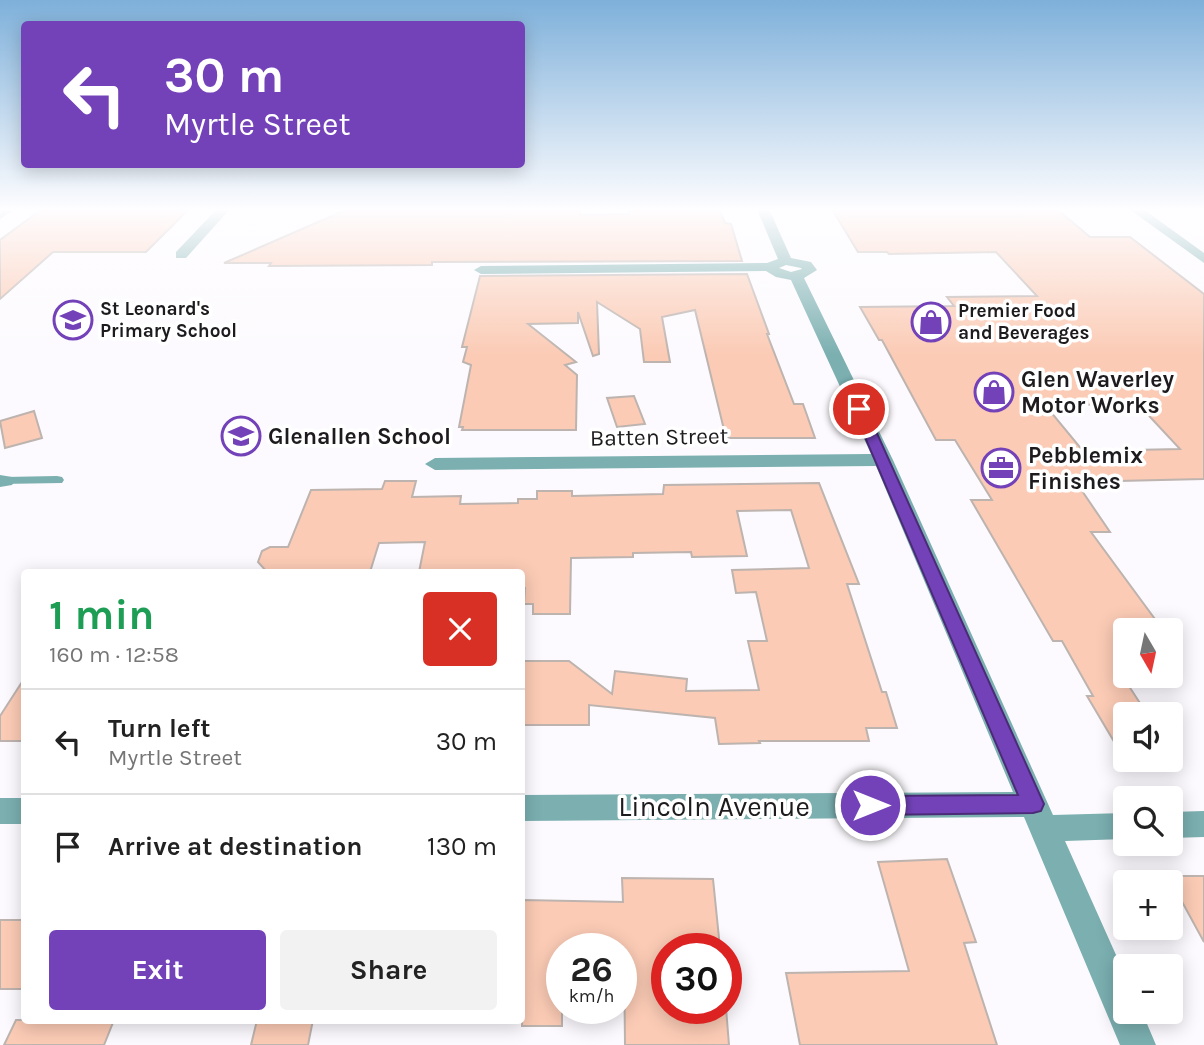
<!DOCTYPE html>
<html lang="en">
<head>
<meta charset="utf-8">
<style>
	body { margin:0; font-family:Karla,sans-serif; background:#f2f2f2; color:#222; height:100vh; display:flex; flex-direction:column; font-size:26px; white-space:nowrap }
	* { box-sizing:border-box; margin:0 }
	p { font-size:23px; color:#767676 }
	.icon { flex:none; width:38px; height:38px; fill:none; stroke:currentColor; stroke-width:2; stroke-linecap:round; stroke-linejoin:round }
	.map { position:relative; flex:1; overflow:hidden }
	.sheet { position:absolute; left:21px; top:569px; width:504px; height:455px; display:flex; flex-direction:column; background:#fff; border-radius:7px; box-shadow:0 4px 18px #0003 }
	.sheet>* { flex:none }
	.guide { position:absolute; left:21px; top:21px; width:504px; height:147px; border-radius:7px; box-shadow:0 4px 18px #0003; background:#7342b9; color:#fff; overflow:hidden }
	.needle { width:46px; rotate:171deg }
	.buttons { position:absolute; left:1113px; top:618px; display:grid; gap:14px }
	.buttons a { display:grid; place-items:center; width:70px; height:70px; border-radius:7px; background:#fff; box-shadow:0 4px 18px #0003; font-size:35px }
	.speed { position:absolute; left:546px; top:933px; display:flex; gap:14px; font-size:35px; font-weight:700; text-align:center }
	.speed>* { display:grid; place-content:center; width:91px; height:91px; border-radius:50%; background:#fff; box-shadow:0 4px 18px #0003; line-height:1 }
	.speed small { font-size:18px; font-weight:400 }
	.speed .limit { border:10px solid #d22; background:#fff; color:#111 }
	.pin { position:absolute; display:grid; place-items:center; width:60px; height:60px; color:#fff; margin:-30px; border:4px solid #fff; border-radius:50%; box-shadow:0 2px 7px #0007 }
	.me { position:absolute; width:77px; margin:-38px; rotate:90deg; stroke-linejoin:round; filter:drop-shadow(0 0 5px #0008) }
	.turn { display:flex; align-items:center; gap:24px; height:147px; padding:0 28px; font-size:32px }
	.turn .icon { width:91px; height:91px; stroke-width:2.5 }
	.turn b { display:block; font-size:49px; line-height:60px }
	.round { display:grid; place-items:center; flex:none; width:74px; height:74px; border-radius:7px; background:#f2f2f2 }
	.overview { display:flex; align-items:center; justify-content:space-between; height:119px; padding:0 28px }
	h1 { font-size:42px; font-weight:700; line-height:52px; color:#1e9e55 }
	.cta { display:flex; gap:14px; margin-top:auto; padding:14px 28px }
	.cta a { flex:1; height:80px; border-radius:7px; background:#7342b9; color:#fff; font-size:28px; font-weight:700; line-height:80px; text-align:center }
	.cta a+a { background:#f2f2f2; color:#222 }
	ul { padding:0; list-style:none }
	li { display:flex; align-items:center; gap:21px; height:105px; padding:0 28px; border-top:2px solid #e0e0e0 }
	li div { flex:1 }
	li b { display:block; font-size:26px }
	li em { font-style:normal }
	.map>svg:first-child { display:block }
	.building { fill:#fbcbb5; stroke:#bdb3af; stroke-width:2; fill-rule:evenodd }
	.lines { fill:none; stroke-linecap:round; stroke-linejoin:round }
	.lane { fill:#7bafb0; fill-rule:evenodd }
	.street { fill:#7bafb0; fill-rule:evenodd }
	.route { fill:#7342b9; stroke:#4b2b78; stroke-width:2 }
	.labels { text-anchor:middle; dominant-baseline:central; stroke-width:7; stroke-linejoin:round; paint-order:stroke }
	.far-poi-label { font-size:19px; font-weight:bold; fill:#1d1b1e; stroke:#fff; text-anchor:start }
	.poi-label { font-size:23px; font-weight:bold; fill:#1d1b1e; stroke:#fff; text-anchor:start }
	.street-label { font-size:23px; fill:#1d1b1e; stroke:#fff }
	.near-street-label { font-size:28px; fill:#1d1b1e; stroke:#fff }
</style>
</head>
<body>
<div class="map">
<svg width="1204" height="1045" viewBox="0 0 1204 1045">
	<rect width="100%" height="100%" fill="#fcfafe"/>
	<!-- building -->
	<g class="building">
		<path d="M42,209H189L146,252H53L0,299V240Z"/>
		<path d="M348,209H580V215L629,214L628,209L720,211L725,223L731,224L742,261L432,262V265L269,266L271,263H224Z"/>
		<path d="M832,209L1058,210L1090,237H1130L1204,294V479L1076,482L1110,532H1091L1163,630H1125V680L1147,714H1125V760L1087,696H1093L1062,641H1053L971,500H992L955,440H936L882,340H879L860,307L954,306L947,297L1037,296L996,252L889,254L887,252H858ZM1138,404L1180,449L1083,451L1045,405Z"/>
		<path d="M747,274L769,334H767L794,404H803L815,438H726L695,310L662,317L670,362H644L640,329L597,302L599,354L593,356L578,312V323L528,324L576,362L565,365L577,375L576,430H462L463,427H459L471,365L463,362L467,347H462L480,276Z"/>
		<path d="M634,396L645,424L617,427L607,398Z"/>
		<path d="M34,411L42,438L5,448L0,421Z"/>
		<path d="M385,481H416L412,497L461,496L460,504L518,503V499H537V491H572V496L663,494L664,485L819,483L859,584H847L882,692H886L897,728H866L869,741H759L760,743L719,744L715,718L589,705V725H522V661H569L612,694L615,671L687,679L686,691L759,690L748,641H767L756,592L736,593L732,570L809,568L791,510L737,511L747,556L692,557L691,552L633,553V557L571,558L570,614H533V604H524L525,588H522V572H419L425,542L379,543L370,572H267L258,562L262,551L270,547H288L311,490L382,489Z"/>
		<path d="M24,679V741H0V716Z"/>
		<path d="M947,859L976,942L964,943L997,1045H800L786,973L909,971L878,862Z"/>
		<path d="M1168,876H1204V942Z"/>
		<path d="M622,878L713,879L720,948H667V1008H726L729,1045H625L624,948H562V1026H522L524,900L623,902Z"/>
		<rect x="0" y="920" width="24" height="69"/>
		<path d="M16,1020H114L104,1045H4Z"/>
		<path d="M257,1020H313L308,1045H251Z"/>
	</g>
	<g class="lines">
		<!-- lane -->
		<path class="lane" d="M57,476L62,477L64,480L62,483L0,484V478L5,477Z"/>
		<!-- street -->
		<g class="street">
			<path d="M15,209L0,219L1,209Z"/>
			<path d="M217,209H230L186,258H176V252Z"/>
			<path d="M757,209H769L791,258L811,262L817,270L804,278L893,460L1053,815L1125,813V839L1065,841L1125,975V1012H1142L1156,1045H1120L1024,817L522,821V795L1013,792L876,466L435,470L425,464L435,458L871,454L791,280L776,277L766,271L481,274L474,270L481,266L767,263L778,259ZM786,265L801,268L802,269L791,272L779,268Z"/>
			<path d="M1129,209H1143L1204,253V263Z"/>
			<path d="M0,475L12,477L15,481L12,485L0,487Z"/>
			<rect x="0" y="798" width="24" height="26"/>
			<path d="M1204,811V837L1171,838V812Z"/>
		</g>
	</g>
	<!-- sky -->
	<linearGradient id="sky" x2="0" y2="1"><stop stop-color="#7eb0da"/><stop offset="0.59" stop-color="#fefdff"/><stop offset="1" stop-color="#fefdff" stop-opacity="0"/></linearGradient>
	<rect width="1204" height="355" fill="url(#sky)"/>
	<!-- route -->
	<path class="route" d="M859,405L866,409L1044,804L1041,811L1033,813L870,815L862,812L859,805L862,799L870,796L1018,795L853,409Z"/>
	<!-- icons -->
	<defs>
		<symbol id="school-ring" viewBox="-11 -11 22 22"><circle r="9.5" fill="#fff" stroke="#7342b9" stroke-width="1.5"/><path d="M0-5L7-2L0 1L-7-2ZM-4 1L0 2.5L4 1V4Q0 6-4 4Z" fill="#7342b9"/></symbol>
		<symbol id="shop-ring" viewBox="-11 -11 22 22"><circle r="9.5" fill="#fff" stroke="#7342b9" stroke-width="1.5"/><path d="M-5-2.5h2.3a2.7 3.5 0 0 1 5.4 0H5L5.5 6h-11ZM-1.5-2.5h3a1.5 2.3 0 0 0-3 0Z" fill="#7342b9"/></symbol>
		<symbol id="office-ring" viewBox="-11 -11 22 22"><circle r="9.5" fill="#fff" stroke="#7342b9" stroke-width="1.5"/><path d="M-6-3h4V-5.5h4V-3h4V5H-6ZM-1-4.5V-3h2v-1.5ZM-6 0V1H6V0Z" fill="#7342b9"/></symbol>
	</defs>
	<g fill-rule="evenodd">
		<use href="#school-ring" x="51" y="298" width="44" height="44"/>
		<use href="#shop-ring" x="909" y="300" width="44" height="44"/>
		<use href="#shop-ring" x="972" y="370" width="44" height="44"/>
		<use href="#school-ring" x="219" y="414" width="44" height="44"/>
		<use href="#office-ring" x="979" y="446" width="44" height="44"/>
	</g>
	<g class="labels">
		<!-- far-poi labels -->
		<g class="far-poi-label">
			<text x="100" y="309">St Leonard's<tspan x="100" dy="22">Primary School</tspan></text>
			<text x="958" y="311">Premier Food<tspan x="958" dy="22">and Beverages</tspan></text>
		</g>
		<!-- poi labels -->
		<g class="poi-label">
			<text x="1021" y="379">Glen Waverley<tspan x="1021" dy="26">Motor Works</tspan></text>
			<text x="268" y="436">Glenallen School</text>
			<text x="1028" y="455">Pebblemix<tspan x="1028" dy="26">Finishes</tspan></text>
		</g>
		<!-- street labels -->
		<g class="street-label">
			<text transform="translate(659 437) rotate(-1)">Batten Street</text>
		</g>
		<!-- near-street labels -->
		<g class="near-street-label">
			<text x="714" y="806">Lincoln Avenue</text>
		</g>
	</g>
</svg>
<div class="buttons">
<a><svg class="needle" viewBox="-14 -14 28 28"><path d="M0-13l5 13h-10z" fill="#e53935"/><path d="M0 13l5-13h-10z" fill="#767676"/></svg></a>
<a><svg class="icon" aria-label="sound" viewBox="0 0 24 24"><path d="M4 9h4l5-4v14l-5-4H4zM17 9q2 3 0 6"/></svg></a>
<a><svg class="icon" aria-label="search" viewBox="0 0 24 24"><circle cx="10" cy="10" r="6"/><path d="M15 15l6 6"/></svg></a>
<a>+</a>
<a>−</a>
</div>
<div class="speed"><div>26<small>km/h</small></div><div class="limit">30</div></div>
<div class="pin" style="left:859px;top:409px;background:#d93025"><svg class="icon" aria-label="arrive" viewBox="0 0 24 24"><path d="M6 21V4h12l-3 4 3 4H6"/></svg></div>
<svg class="me" style="left:870px;top:805px" viewBox="-20 -20 40 40"><circle r="17" fill="#7342b9" stroke="#fff" stroke-width="3"/><path d="M0-11L8 9 0 5-8 9z" fill="#fff"/></svg>
<div class="guide">
<div class="turn"><svg class="icon" aria-label="left" viewBox="0 0 24 24"><path d="M17 20v-9H6M10 6l-5 5 5 5"/></svg><div><b>30 m</b>Myrtle Street</div></div>
</div>
<section class="sheet">
<div class="overview"><div><h1>1 min</h1><p>160 m · 12:58</p></div><a class="round" style="background:#d93025;color:#fff"><svg class="icon" aria-label="close" viewBox="0 0 24 24"><path d="M6 6l12 12M18 6L6 18"/></svg></a></div>
<ul>
<li><svg class="icon" aria-label="left" viewBox="0 0 24 24"><path d="M17 20v-9H6M10 6l-5 5 5 5"/></svg><div><b>Turn left</b><p>Myrtle Street</p></div><em>30 m</em></li>
<li><svg class="icon" aria-label="arrive" viewBox="0 0 24 24"><path d="M6 21V4h12l-3 4 3 4H6"/></svg><div><b>Arrive at destination</b></div><em>130 m</em></li>
</ul>
<div class="cta"><a>Exit</a><a>Share</a></div>
</section>
</div>
</body>
</html>
